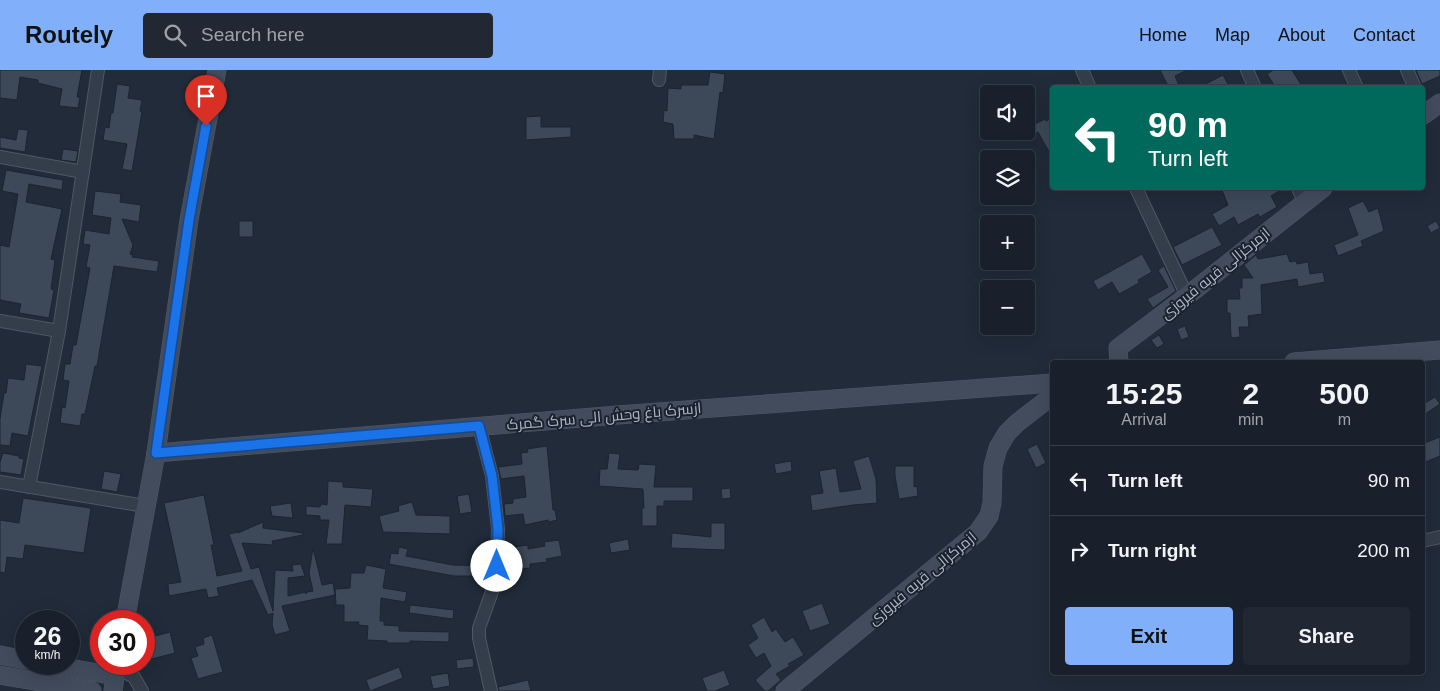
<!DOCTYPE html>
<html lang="en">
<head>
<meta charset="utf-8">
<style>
	body { margin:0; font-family:Arial,Cairo,sans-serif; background:#222833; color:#f1f3f6; height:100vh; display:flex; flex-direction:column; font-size:19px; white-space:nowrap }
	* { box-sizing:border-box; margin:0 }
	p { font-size:16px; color:#9fa3a9 }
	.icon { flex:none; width:28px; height:28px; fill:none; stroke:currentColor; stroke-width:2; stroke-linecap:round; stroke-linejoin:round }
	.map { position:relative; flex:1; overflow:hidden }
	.side { position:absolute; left:1050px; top:290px; width:375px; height:315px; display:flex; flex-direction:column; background:#19202b; border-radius:5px; box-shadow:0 5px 20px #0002,0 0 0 1px #373e47 }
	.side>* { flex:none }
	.hud { position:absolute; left:1050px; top:15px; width:375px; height:105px; border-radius:5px; box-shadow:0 5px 20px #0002,0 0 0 1px #373e47; background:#00695c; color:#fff; overflow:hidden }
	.buttons { position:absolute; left:980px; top:15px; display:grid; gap:10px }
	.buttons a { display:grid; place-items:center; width:55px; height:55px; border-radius:5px; background:#19202b; box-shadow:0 5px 20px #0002,0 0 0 1px #373e47; font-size:25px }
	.speed { position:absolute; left:15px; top:540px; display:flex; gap:10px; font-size:25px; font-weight:700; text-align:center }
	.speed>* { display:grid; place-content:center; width:65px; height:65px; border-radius:50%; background:#19202b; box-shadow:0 5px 20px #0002,0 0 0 1px #373e47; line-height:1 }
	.speed small { font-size:12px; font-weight:400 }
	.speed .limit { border:8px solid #d22; background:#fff; color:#111 }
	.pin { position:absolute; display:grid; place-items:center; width:42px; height:42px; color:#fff; margin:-51px -21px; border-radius:50% 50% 50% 0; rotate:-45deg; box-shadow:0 0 5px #0007 }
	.pin .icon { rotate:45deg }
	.me { position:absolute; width:55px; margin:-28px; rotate:0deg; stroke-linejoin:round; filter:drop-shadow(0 0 4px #0008) }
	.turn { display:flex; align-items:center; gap:18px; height:105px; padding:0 15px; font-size:22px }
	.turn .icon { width:65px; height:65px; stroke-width:2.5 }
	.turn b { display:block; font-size:35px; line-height:42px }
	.eta { display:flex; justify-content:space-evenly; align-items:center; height:85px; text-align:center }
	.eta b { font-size:30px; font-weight:600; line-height:35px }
	.cta { display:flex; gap:10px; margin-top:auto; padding:10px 15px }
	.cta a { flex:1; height:58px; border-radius:5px; background:#81aff9; color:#111; font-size:20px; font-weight:600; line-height:58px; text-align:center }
	.cta a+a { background:#222833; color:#f1f3f6 }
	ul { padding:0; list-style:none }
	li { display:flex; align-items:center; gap:15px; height:70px; padding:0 15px; border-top:1px solid #373e47 }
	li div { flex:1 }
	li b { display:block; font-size:19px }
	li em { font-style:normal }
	header { display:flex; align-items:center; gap:30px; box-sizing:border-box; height:70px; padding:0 25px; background:#81aff9; color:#111 }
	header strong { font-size:24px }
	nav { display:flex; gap:28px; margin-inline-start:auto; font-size:18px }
	.search { width:350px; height:45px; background:#222833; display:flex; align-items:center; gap:12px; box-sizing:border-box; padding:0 18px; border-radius:5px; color:#9fa3a9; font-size:19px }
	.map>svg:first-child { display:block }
	.building { fill:#3d4959; stroke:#1c2430 }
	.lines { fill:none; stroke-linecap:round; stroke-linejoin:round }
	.street-casing { stroke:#4f5864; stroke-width:14 }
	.secondary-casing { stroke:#4f5864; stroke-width:19 }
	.street { stroke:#343d4a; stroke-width:12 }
	.secondary { stroke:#424c5d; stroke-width:18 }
	.route-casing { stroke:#114b97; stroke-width:12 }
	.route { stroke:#1a73e8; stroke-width:9 }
	.labels { text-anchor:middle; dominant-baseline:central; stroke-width:4; stroke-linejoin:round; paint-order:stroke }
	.street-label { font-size:15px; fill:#afb8c6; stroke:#1a222e }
</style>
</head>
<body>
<header>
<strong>Routely</strong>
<div class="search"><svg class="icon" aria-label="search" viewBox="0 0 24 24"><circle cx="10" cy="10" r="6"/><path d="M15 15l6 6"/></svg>Search here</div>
<nav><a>Home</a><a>Map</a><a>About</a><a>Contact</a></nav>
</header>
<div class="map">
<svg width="1440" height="621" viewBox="0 0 1440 621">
	<rect width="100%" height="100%" fill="#212b39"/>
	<!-- building -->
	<g class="building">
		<path d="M0,0H82L77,27H80L78,38L59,36L62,19L38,13V10L20,7L17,30L0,28Z"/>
		<path d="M1160,0H1187L1175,6L1180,18H1169Z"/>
		<path d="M1273,0H1292L1303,18H1276L1267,4Z"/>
		<path d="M1416,0H1440V6L1422,14Z"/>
		<path d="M710,2L725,4L723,23L720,22L714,69L694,65V69H674L673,54L663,52L664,40L667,41L668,18L681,19V15H708Z"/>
		<path d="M1223,5L1230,18H1198Z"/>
		<path d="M117,14L130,16L128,28L142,30L140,41L142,42L132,101L122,99L127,74L103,70L105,57L109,58L111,43H113Z"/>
		<path d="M541,46V57H571V67L526,70V47Z"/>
		<path d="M1052,48V87L1038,62L1034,65L1029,57L1045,49L1046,51Z"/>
		<path d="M18,59L28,60L25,82L0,78V67L16,70Z"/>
		<path d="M63,79L78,81L76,92L61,90Z"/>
		<path d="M6,100L63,110L62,120L29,114L26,132L62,139L51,189L55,190L51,219L54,220L49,248L19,243L21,234L0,230V175L9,177L18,124L2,121Z"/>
		<path d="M1221,118H1284L1271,126L1277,137L1260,147L1258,144L1238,155L1234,147L1219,156L1212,144L1228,135Z"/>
		<path d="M95,121L121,124L120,132L141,135L139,152L122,149L133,175L130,184L133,185L132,187L159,191L157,202L114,196L97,296H95L85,344H82L80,356L60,353L62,337L65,338L69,311L63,310L65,294H70L73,275H76L90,198L86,197L90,175L83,174L85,160L109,164L111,148L92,145Z"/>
		<path d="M1363,131L1369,142L1378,138L1384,161L1361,171L1363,176L1338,186L1334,175L1358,165L1348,138Z"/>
		<rect x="239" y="151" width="14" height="16"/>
		<path d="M1436,151L1440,158L1431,163L1427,156Z"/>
		<path d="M1212,157L1222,175L1182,195L1173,177Z"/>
		<path d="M1142,184L1152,202L1138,210L1139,213L1119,224L1112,212L1098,220L1093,211Z"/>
		<path d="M1287,184L1290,192L1296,191L1297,194L1308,192L1310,204L1323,202L1325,212L1298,217L1297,209L1261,215L1262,244L1248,246L1249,257H1239L1240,267L1231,268L1230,243H1227V229H1240L1239,218H1242V208H1253L1244,195L1256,185L1258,189Z"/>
		<path d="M1164,196L1176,221L1153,238L1147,229L1168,217L1158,200Z"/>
		<path d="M1185,256L1189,267L1181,270L1177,259Z"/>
		<path d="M1159,265L1164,274L1157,278L1151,270Z"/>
		<path d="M26,294L42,296L28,366L12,363L10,376L0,375V349L4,323H6L8,308L24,310Z"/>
		<path d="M1435,327L1440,334L1422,346V335Z"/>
		<path d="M1440,367V386L1423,393L1422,374Z"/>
		<path d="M1037,374L1046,393L1036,398L1027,379Z"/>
		<path d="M547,376L553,440H555L557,450L549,452L548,450L525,455L523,444L505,446L504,434L513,433V429L526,427L524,406L501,409L498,397L522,394L521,383L528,382L527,379Z"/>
		<path d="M3,383L19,386V388L24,389L21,405L0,402V392Z"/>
		<path d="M609,383L620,384L618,399L638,400L639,394L656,395L654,417H693V431H664V436H657V456H642V438H644L643,419L599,416L600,399H607Z"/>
		<path d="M869,386L876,409L877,433L853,435L812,441L810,425L823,423L819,401L836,398L840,422L861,419L853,391Z"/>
		<path d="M791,391L792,401L776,404L774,394Z"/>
		<path d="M895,396H914V417L917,416L918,426L899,429L895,406Z"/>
		<path d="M104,401L121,404L117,422L101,419Z"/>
		<path d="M328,411L343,412V417L373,419L371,437L345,435L342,474H326L329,450H320V446L306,445V436L320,437L321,434L327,435Z"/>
		<path d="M730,418L731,428L722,429L721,419Z"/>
		<path d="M469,424L472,442L460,444L457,426Z"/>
		<path d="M204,425L214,475H211L217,506L242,501L229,464L238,462V463L263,452V458L303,463V465L272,471L273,475L242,473L251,499L259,497L273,541L275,500L293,501L292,495L301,494L305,506L288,508V526L306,522V524L307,522L313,521L309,503L313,478L322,515L333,513L335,525L282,536L290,561L275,565L272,555L273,543L268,545L252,510L217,518L219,526L208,528L206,519L169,526L168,514L181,512L164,433Z"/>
		<path d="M23,428L91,438L84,483L25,475L23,489L7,487L5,503L0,502V450L19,453Z"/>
		<path d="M412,432L416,445L450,446V464L383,462L379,446L399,441L398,436Z"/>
		<path d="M291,433L293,448L272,446L270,436Z"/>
		<path d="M711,453H725V480L671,478L672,463L711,467Z"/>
		<path d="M628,469L630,480L611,483L609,473Z"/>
		<path d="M559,470L562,486L546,489L547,492L530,494V498L505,501L506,478L528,475V479L545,476L544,472Z"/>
		<path d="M399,477L408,479L406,486L453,495L489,496L488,506H454L389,494L391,483L398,484Z"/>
		<path d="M366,495L386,499L383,518L407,522L405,532L381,528L380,551H384V555L399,556V561L449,562V572L410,571V573H387V571L367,570L368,556L358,555L359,552H344V535H336L335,519L350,518L351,503H364Z"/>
		<path d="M822,533L830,554L810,561L802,541Z"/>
		<path d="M410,535L454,540L453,549L409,543Z"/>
		<path d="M764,547L772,562L776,559L785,572L793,567L804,585L788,594L790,596L776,604L781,610L768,621H765L755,610L771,596L764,583L756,588L748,575L758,568L751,555Z"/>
		<path d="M170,562L175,583L148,590L144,576V569Z"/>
		<path d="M212,565L223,602L198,609L191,588L198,586L195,577L204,574L203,568Z"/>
		<path d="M473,588L474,597L457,599L456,590Z"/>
		<path d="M399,597L403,608L370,621L366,610Z"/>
		<path d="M724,600L730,615L715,621H707L702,608Z"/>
		<path d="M448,603L450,616L433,619L430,606Z"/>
		<path d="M528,610L531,621H499L498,617Z"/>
	</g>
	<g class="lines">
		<defs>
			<g id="street">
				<path d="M1082,0L1090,18"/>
				<path d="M1247,0L1255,18"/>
				<path d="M1349,0L1357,18"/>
				<path d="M1407,0L1415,18"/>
				<path d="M659,10L660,0"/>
				<path d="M0,87L83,102"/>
				<path d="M1136,118L1187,226"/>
				<path d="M1298,118L1304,132"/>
				<path d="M0,251L59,261"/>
				<path d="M479,356L492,406L498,459L497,496L495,513L479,558V568L491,621"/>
				<path d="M0,412L145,436"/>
				<path d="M29,417L59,261L98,0"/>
				<path d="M1422,471L1440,467"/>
				<path d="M117,598L134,607L142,621"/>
			</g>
			<g id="secondary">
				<path d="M1422,46L1440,33"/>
				<path d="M1119,292L1118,278L1187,226L1323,118"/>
				<path d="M1294,292L1440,280"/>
				<path d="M156,383L618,345L1052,313"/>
				<path d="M125,551L156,383L189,150L217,0"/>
				<path d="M0,585L26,590"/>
				<path d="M47,594L115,606"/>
				<path d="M0,605L92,621"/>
				<path d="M113,621L117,594"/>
				<path d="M785,621L978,462L989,446L992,433L993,396L998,378L1007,363L1017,353L1052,326"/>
			</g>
		</defs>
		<!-- street casing -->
		<use href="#street" class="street-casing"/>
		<!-- secondary casing -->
		<use href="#secondary" class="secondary-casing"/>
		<!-- street -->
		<use href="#street" class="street"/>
		<!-- secondary -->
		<use href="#secondary" class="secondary"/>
	</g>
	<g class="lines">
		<defs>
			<path id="route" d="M206,56L189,150L156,383L479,356L492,406L498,459L497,496"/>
		</defs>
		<!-- route casing -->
		<use href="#route" class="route-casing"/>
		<!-- route -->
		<use href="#route" class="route"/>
	</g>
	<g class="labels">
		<!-- street labels -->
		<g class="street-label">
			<text transform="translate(1215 203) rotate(-39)">ازمرکزالی قریه فیروزی</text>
			<text transform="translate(604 346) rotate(-5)">ازسرک باغ وحش الی سرک گمرک</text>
			<text transform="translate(922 508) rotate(-40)">ازمرکزالی قریه فیروزی</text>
		</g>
	</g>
</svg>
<div class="buttons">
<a><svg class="icon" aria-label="sound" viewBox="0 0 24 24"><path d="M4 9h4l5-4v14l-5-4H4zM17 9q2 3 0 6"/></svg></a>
<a><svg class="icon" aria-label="layers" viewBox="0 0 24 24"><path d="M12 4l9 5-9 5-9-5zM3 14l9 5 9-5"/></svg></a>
<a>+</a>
<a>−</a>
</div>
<div class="speed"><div>26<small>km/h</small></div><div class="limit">30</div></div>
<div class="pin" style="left:206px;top:56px;background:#d93025"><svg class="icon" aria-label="arrive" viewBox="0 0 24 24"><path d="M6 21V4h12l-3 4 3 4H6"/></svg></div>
<svg class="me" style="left:497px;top:496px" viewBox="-20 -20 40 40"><circle r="19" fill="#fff"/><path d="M0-13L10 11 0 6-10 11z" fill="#1a73e8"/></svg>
<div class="hud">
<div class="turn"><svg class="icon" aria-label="left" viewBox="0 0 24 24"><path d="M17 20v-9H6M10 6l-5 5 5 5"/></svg><div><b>90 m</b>Turn left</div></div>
</div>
<section class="side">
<div class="eta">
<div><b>15:25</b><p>Arrival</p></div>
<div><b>2</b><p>min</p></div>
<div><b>500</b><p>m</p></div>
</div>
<ul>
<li><svg class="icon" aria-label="left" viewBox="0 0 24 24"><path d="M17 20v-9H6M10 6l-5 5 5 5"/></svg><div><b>Turn left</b></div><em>90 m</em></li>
<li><svg class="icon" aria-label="right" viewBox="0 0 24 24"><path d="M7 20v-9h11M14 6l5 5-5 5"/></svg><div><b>Turn right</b></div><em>200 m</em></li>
</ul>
<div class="cta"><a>Exit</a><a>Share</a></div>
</section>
</div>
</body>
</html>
